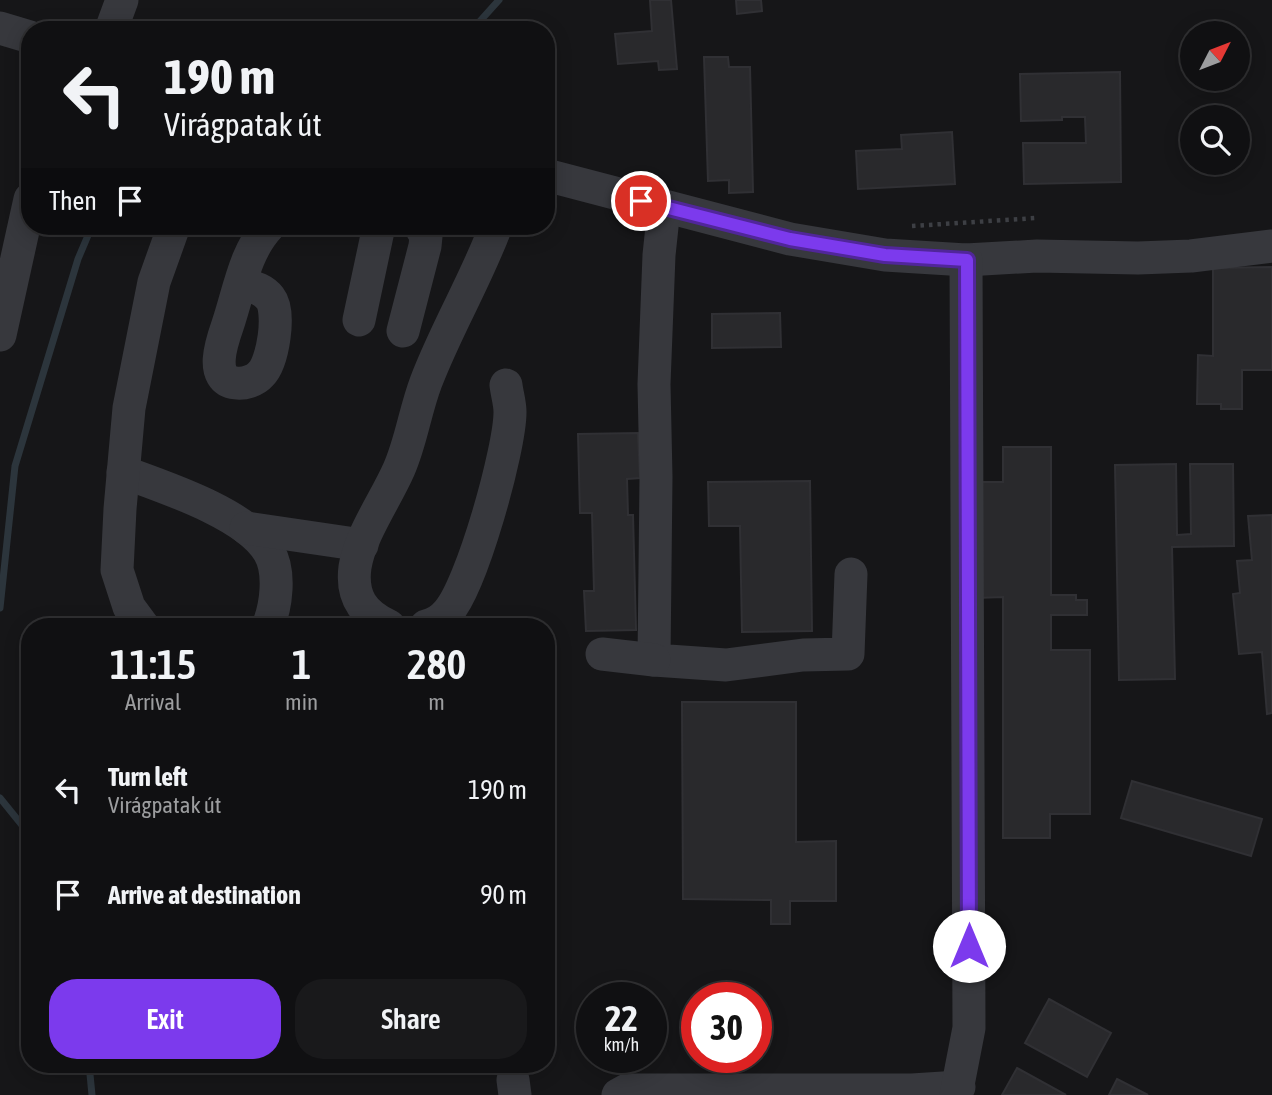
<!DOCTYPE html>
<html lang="en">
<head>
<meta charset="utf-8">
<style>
	body { margin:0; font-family:"Asap Condensed",sans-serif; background:#19191b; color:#f1f3f6; height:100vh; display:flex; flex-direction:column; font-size:26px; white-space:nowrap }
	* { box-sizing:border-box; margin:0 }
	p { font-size:23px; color:#9c9d9f }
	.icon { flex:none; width:38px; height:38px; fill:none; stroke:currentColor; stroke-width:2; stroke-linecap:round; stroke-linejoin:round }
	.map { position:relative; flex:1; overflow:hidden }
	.panel { position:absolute; left:21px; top:618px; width:534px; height:455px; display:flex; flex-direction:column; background:#101012; border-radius:28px; box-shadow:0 4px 18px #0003,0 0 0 2px #303032 }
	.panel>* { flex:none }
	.hud { position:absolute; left:21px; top:21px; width:534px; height:214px; border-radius:28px; box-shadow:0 4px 18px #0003,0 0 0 2px #303032; background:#101012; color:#f1f3f6; overflow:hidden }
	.needle { width:46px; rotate:48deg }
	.fabs { position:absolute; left:1180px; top:21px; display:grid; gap:14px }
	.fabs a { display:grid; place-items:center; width:70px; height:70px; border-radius:50%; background:#101012; box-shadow:0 4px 18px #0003,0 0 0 2px #303032; font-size:35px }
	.speed { position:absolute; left:576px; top:982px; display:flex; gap:14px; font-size:35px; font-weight:700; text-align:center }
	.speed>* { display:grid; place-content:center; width:91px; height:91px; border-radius:50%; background:#101012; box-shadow:0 4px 18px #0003,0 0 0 2px #303032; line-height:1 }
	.speed small { font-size:18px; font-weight:400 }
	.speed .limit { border:10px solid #d22; background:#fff; color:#111 }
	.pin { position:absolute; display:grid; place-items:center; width:60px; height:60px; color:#fff; margin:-30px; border:4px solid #fff; border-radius:50%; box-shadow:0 2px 7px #0007 }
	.me { position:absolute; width:77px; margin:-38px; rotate:0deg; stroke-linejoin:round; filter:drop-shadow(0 0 5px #0008) }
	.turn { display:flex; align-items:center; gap:24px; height:147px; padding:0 28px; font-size:32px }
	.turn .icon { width:91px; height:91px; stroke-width:2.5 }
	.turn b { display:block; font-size:49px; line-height:60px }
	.then { display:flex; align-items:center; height:66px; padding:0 28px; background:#0003; gap:14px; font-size:26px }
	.eta { display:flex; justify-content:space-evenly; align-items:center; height:119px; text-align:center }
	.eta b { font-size:42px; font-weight:600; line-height:49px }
	.primary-button { display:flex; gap:14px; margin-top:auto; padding:14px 28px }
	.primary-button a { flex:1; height:80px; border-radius:28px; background:#7c3aed; color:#fff; font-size:28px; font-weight:600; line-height:80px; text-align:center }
	.primary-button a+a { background:#19191b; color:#f1f3f6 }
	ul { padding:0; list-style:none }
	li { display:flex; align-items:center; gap:21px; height:105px; padding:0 28px }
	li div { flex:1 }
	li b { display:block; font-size:26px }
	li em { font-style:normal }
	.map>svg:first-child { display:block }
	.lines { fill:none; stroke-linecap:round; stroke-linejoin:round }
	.stream { stroke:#2c353c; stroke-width:7 }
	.building { fill:#29292c; stroke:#303034; stroke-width:2 }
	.path { stroke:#3d3f44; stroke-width:4.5; stroke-dasharray:3.5 5; stroke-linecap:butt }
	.minor { stroke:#37383d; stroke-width:33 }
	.route-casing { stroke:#51269a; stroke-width:18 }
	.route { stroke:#7c3aed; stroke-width:12 }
</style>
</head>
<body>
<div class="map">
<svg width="1272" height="1095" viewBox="0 0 1272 1095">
	<rect width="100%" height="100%" fill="#161618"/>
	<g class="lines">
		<!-- stream -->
		<g class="stream">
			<path d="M472,30L499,0"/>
			<path d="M0,608L15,466L78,259L92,226"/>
			<path d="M0,798L30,835"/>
			<path d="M89,1064L92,1095"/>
		</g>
	</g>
	<!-- building -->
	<g class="building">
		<path d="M650,0H671L677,69L659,70L658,61L618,64L615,34L652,31Z"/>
		<path d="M736,0H761L762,11L737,14Z"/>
		<path d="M704,57H728L729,67H750L753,192L729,193V180L708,181Z"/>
		<path d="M1120,72L1121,182L1024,184L1023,143H1086L1085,117H1062V120L1021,121L1020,74Z"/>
		<path d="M952,132L955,184L858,189L856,151L902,149L901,135Z"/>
		<path d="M1272,267V370H1242V409H1221V404H1197L1198,355L1213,356V268Z"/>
		<path d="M780,313L781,347L712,348V314Z"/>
		<path d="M638,433L640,478L627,479L628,515H633L636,630L586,631L584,591H594L592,513H580L578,434Z"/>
		<path d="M1003,447H1051V595H1076V600H1087V615H1051V650H1090V814H1050V838H1003V597L976,598V482H1003Z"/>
		<path d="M1176,464L1177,535L1191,534L1190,464H1233L1234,546L1172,547L1175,679L1119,680L1115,465Z"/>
		<path d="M810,481L812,631L742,632L740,526H709L708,482Z"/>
		<path d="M1272,515V713L1267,714L1262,652L1239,654L1233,594L1240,593L1237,561L1252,560L1248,516Z"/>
		<path d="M682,702H796V842L836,841V901H790V924H771V900L683,899Z"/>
		<path d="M1132,781L1262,819L1251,856L1121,818Z"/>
		<path d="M1049,999L1111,1033L1087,1077L1025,1043Z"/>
		<path d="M1017,1068L1066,1095H1002Z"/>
		<path d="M1117,1079L1148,1095H1109Z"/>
	</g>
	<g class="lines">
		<!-- path -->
		<g class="path">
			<path d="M55,25L69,30"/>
			<path d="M912,226L1036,218"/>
		</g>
		<!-- minor -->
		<g class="minor">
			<path d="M0,28L30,37"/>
			<path d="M111,30L122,0"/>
			<path d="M546,175L790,239L885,255L966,260L1037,256L1138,258L1191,256L1272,246"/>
			<path d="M664,208L659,255L654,384L656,477L654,660L726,665L803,655L848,654L851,574"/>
			<path d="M241,284C252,287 262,288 270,298C281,312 273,362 261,374C255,381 244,384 236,383C208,380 222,341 228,324C239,291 245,251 269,226"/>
			<path d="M359,320L379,226"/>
			<path d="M403,331L425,246L426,236L420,226"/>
			<path d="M0,335L30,199"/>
			<path d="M123,472C164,487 247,514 269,552C281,572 276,607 268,626"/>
			<path d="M246,528L362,545"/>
			<path d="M143,626L129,607L117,570L120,509L129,408L154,282L174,226"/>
			<path d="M389,626C363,614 351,597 355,567C360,535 386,499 399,469C411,442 415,411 426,382C446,329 476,280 496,226"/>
			<path d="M426,626C434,624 443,618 448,612C472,585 510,449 510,412C510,403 507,394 506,385"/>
			<path d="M602,654L654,660"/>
			<path d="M513,1080L515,1095"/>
			<path d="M618,1095L627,1090H912L959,1087"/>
			<path d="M956,1095L969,1028L966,260"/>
		</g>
	</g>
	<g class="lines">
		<defs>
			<path id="route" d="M641,201L790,239L885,255L967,260L969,946"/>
		</defs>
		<!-- route casing -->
		<use href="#route" class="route-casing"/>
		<!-- route -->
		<use href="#route" class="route"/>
	</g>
</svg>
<div class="fabs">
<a><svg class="needle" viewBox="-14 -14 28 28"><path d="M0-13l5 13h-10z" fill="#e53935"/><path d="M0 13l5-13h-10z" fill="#9c9d9f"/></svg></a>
<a><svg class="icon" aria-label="search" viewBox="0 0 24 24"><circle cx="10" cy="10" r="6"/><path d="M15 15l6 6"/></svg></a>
</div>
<div class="speed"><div>22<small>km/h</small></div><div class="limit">30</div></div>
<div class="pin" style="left:641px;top:201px;background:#d93025"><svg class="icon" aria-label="arrive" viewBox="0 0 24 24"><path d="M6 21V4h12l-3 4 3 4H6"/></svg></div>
<svg class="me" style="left:969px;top:946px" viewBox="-20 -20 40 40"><circle r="19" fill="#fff"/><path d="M0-13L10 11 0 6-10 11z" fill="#7c3aed"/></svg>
<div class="hud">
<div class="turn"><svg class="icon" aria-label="left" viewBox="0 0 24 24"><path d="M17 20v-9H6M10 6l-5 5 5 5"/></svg><div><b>190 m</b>Virágpatak út</div></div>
<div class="then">Then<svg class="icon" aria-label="arrive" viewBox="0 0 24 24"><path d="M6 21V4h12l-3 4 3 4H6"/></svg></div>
</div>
<section class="panel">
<div class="eta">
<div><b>11:15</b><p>Arrival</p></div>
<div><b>1</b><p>min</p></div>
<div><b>280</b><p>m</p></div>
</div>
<ul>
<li><svg class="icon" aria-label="left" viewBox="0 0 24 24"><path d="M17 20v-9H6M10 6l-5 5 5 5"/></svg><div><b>Turn left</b><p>Virágpatak út</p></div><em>190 m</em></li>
<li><svg class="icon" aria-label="arrive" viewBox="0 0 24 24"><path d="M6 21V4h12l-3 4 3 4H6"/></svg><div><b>Arrive at destination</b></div><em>90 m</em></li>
</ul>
<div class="primary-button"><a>Exit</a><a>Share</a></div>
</section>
</div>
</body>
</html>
